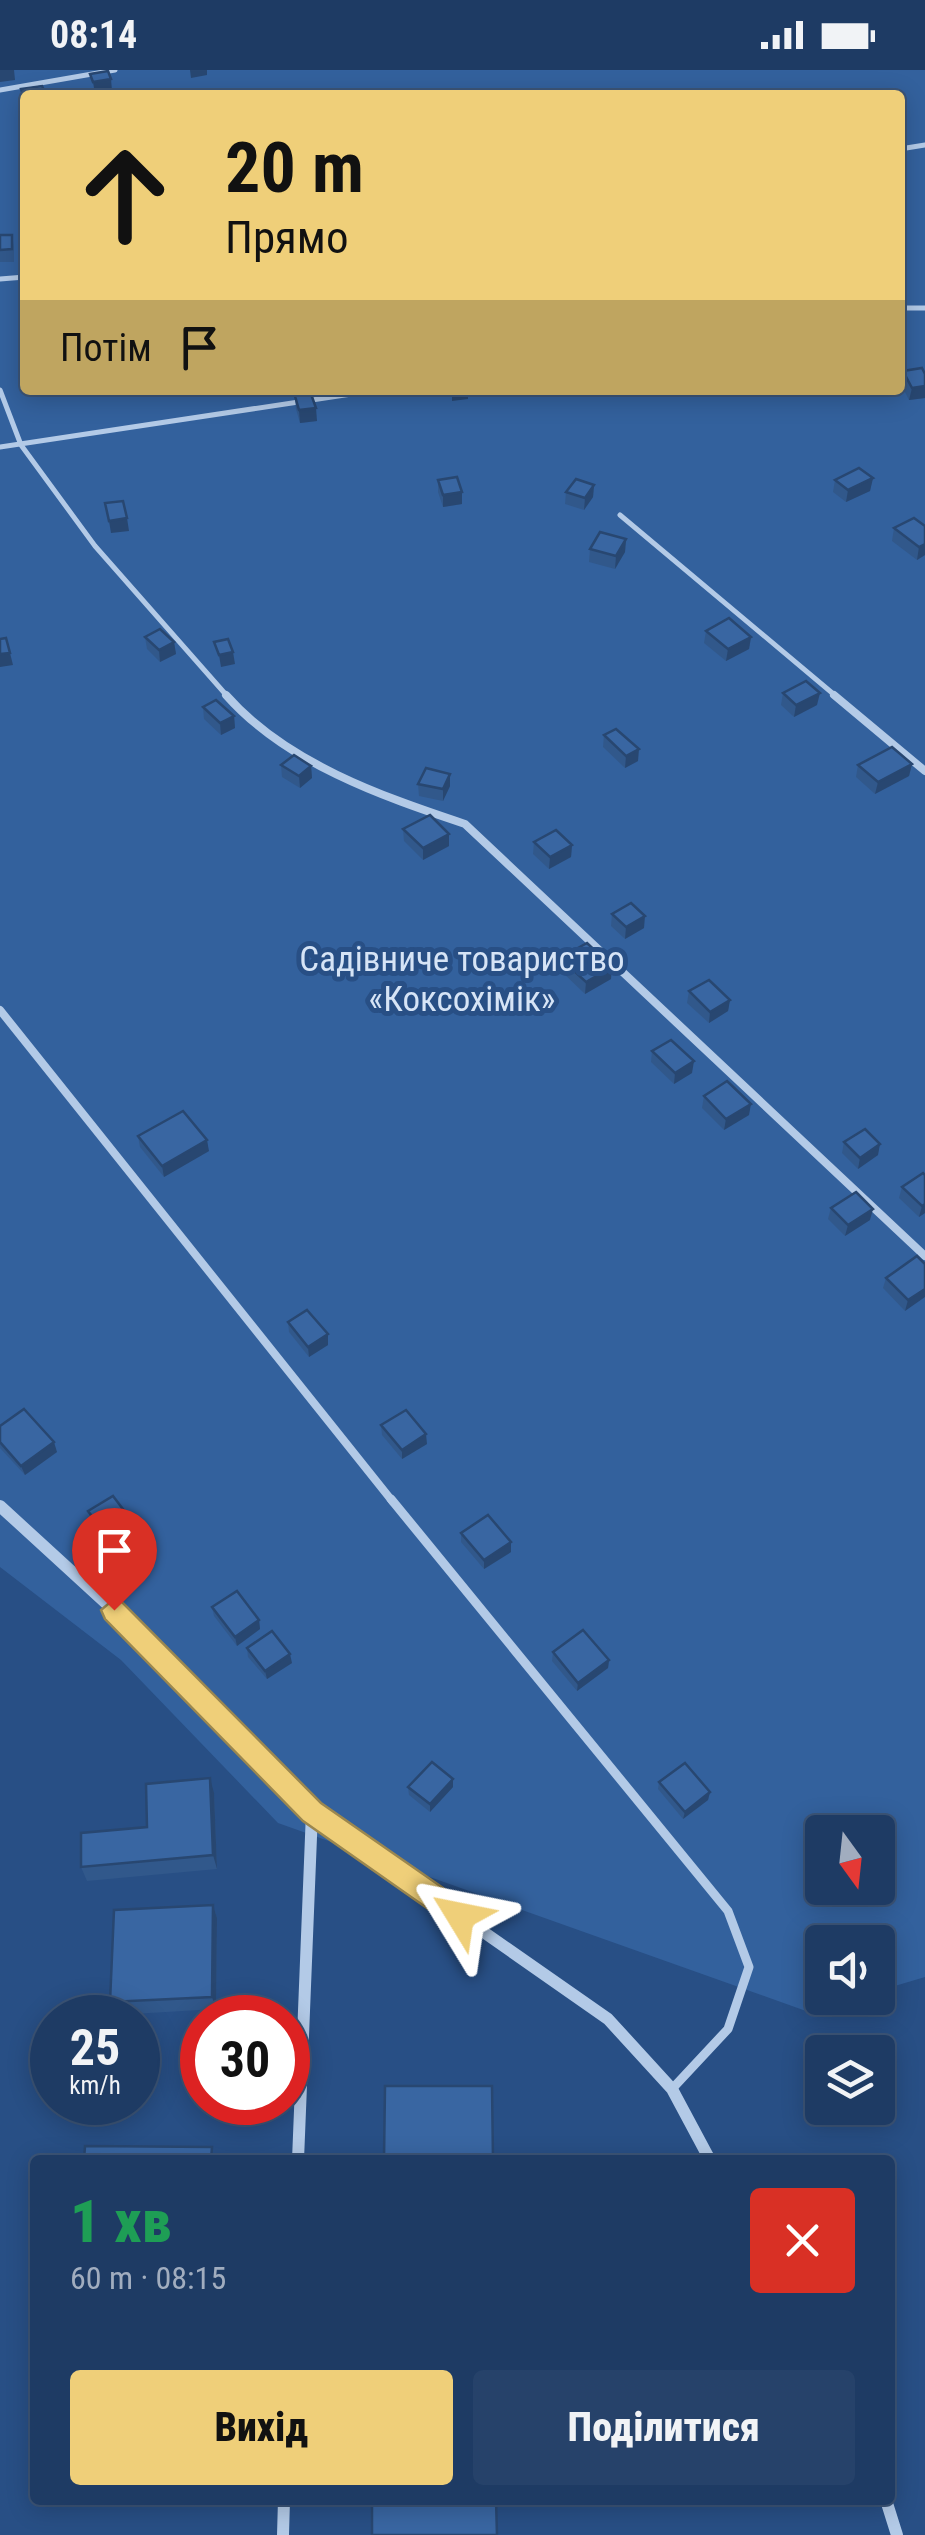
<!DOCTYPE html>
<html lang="uk">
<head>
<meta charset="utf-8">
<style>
	body { margin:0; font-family:"Roboto Condensed",sans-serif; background:#26426a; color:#f1f3f6; height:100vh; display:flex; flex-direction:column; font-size:38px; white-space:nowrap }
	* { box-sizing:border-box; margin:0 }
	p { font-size:32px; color:#a1adbf }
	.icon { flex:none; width:55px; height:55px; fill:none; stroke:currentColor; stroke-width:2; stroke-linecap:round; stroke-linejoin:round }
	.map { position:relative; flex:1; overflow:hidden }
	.sheet { position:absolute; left:30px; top:2085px; width:865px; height:350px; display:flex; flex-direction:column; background:#1e3b64; border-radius:10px; box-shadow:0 5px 25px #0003,0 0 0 2px #3c5578 }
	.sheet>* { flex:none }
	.banner { position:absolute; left:20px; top:20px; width:885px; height:305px; border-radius:10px; box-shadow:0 5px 25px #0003,0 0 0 2px #3c5578; background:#efcf79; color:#111; overflow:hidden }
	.needle { width:65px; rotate:165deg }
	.controls { position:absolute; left:805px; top:1745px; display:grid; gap:20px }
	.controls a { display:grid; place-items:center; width:90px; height:90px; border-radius:10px; background:#1e3b64; box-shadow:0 5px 25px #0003,0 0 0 2px #3c5578; font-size:50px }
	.speed { position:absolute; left:30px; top:1925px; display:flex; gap:20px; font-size:50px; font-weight:700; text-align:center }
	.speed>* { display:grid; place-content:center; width:130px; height:130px; border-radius:50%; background:#1e3b64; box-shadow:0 5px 25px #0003,0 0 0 2px #3c5578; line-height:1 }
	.speed small { font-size:25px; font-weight:400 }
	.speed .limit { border:15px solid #d22; background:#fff; color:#111 }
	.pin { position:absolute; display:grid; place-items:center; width:85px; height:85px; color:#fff; margin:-102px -42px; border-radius:50% 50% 50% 0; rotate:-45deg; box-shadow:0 0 10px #0007 }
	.pin .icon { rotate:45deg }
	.me { position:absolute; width:110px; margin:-55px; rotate:305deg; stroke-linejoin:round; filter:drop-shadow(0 0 8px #0008) }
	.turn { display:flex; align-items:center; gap:35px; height:210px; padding:0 40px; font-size:45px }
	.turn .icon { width:130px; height:130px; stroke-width:2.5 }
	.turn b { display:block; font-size:70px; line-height:85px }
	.then { display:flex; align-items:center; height:95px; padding:0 40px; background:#0003; gap:20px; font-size:38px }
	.round { display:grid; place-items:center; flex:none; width:105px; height:105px; border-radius:10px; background:#26426a }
	.headline { display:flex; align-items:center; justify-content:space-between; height:170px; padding:0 40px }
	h1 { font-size:60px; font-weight:800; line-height:75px; color:#1e9e55 }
	.action { display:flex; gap:20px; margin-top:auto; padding:20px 40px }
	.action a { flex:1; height:115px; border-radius:10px; background:#efcf79; color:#111; font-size:40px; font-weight:800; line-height:115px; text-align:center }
	.action a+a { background:#26426a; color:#f1f3f6 }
	.status { display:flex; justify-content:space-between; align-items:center; height:70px; padding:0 50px; background:#1e3b64; direction:ltr }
	.status svg { height:28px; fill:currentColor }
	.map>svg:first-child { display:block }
	.green { fill:#33619d; fill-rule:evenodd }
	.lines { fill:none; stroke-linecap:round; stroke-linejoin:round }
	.service-far2 { stroke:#b3cae7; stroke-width:5 }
	.service-far1 { stroke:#b3cae7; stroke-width:8 }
	.service { stroke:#b3cae7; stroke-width:9 }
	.minor { stroke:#b3cae7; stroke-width:12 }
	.wall { fill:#31588b }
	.shaded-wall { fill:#284771 }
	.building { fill:#3966a2; stroke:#284771; stroke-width:2.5 }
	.route { fill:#efcf79; stroke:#9b874f; stroke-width:2.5 }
	.labels { text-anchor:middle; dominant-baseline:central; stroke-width:10; stroke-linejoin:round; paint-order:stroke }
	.park-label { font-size:35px; fill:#d6e4f6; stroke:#284f85 }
</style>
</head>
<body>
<div class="status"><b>08:14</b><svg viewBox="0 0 49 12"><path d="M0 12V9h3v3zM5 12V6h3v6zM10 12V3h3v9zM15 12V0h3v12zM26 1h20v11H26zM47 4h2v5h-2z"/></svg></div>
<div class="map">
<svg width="925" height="2465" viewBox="0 0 925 2465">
	<rect width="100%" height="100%" fill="#284f85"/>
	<!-- green -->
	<path class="green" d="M0,0H925V1907L878,1921V1872H822V1928H853L806,1941L278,1753L121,1590L0,1497ZM25,25H900V320H25ZM822,1762H878V1818H822Z"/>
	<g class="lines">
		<!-- service-far2 -->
		<g class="service-far2">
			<path d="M0,20L115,0"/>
			<path d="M900,79L925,75"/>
			<path d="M0,209L25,207"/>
			<path d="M900,238H925"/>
			<path d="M0,320L21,375L95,476L228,627"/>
			<path d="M0,377L378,320"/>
			<path d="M620,445L837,627"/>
		</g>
		<!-- service-far1 -->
		<g class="service-far1">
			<path d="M226,625C286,693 381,726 465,754L925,1186"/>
			<path d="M834,625L925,701"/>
			<path d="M0,940L393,1432"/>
		</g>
		<!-- service -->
		<path class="service" d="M391,1429L728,1841L749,1897L728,1959L672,2019"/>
		<!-- minor -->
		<g class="minor">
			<path d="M0,1436L142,1566L312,1742L608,1949L672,2019L710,2090"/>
			<path d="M298,2090L312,1742"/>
			<path d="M886,2430L897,2465"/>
			<path d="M283,2465L284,2430"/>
		</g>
	</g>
	<!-- wall -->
	<g class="wall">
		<path d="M0,165H12L14,177V192H0Z"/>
		<path d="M903,301L925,304V328L909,330L901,314Z"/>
		<path d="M295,326L317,351L300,353L296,339Z"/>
		<path d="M873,408L870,421L846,432L833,422L835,410Z"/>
		<path d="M438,410L462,434L443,437L438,422Z"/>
		<path d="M594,415L593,427L584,440L565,434L566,422Z"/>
		<path d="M925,456V485L917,490L892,471L894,458Z"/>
		<path d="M626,469L625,482L615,499L589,492L590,479Z"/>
		<path d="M706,561L751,567L749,579L726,591L704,573Z"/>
		<path d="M145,567L174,572L176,584L160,592L147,579Z"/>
		<path d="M783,623L817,635L794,647L781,635Z"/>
		<path d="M203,637L234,646L235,658L221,665L204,649Z"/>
		<path d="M604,665L638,691L625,698L603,677Z"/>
		<path d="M912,694L909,706L875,724L856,707L858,695Z"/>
		<path d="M281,695L311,696L312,708L300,718L282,707Z"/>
		<path d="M450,704V716L443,731L419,726L418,714Z"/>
		<path d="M403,759L449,764V776L423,790L404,771Z"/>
		<path d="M534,772L572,775L571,787L549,799L533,784Z"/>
		<path d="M612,844L644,858L625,869L611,856Z"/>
		<path d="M560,888L611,909L585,924L560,900Z"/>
		<path d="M689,921L730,930L728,941L709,953L687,933Z"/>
		<path d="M652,981L692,1003L674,1014L651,992Z"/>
		<path d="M704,1026L749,1045L724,1060L702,1038Z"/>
		<path d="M138,1066L209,1081L164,1107L140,1077Z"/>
		<path d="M844,1072L878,1085L858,1099L842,1083Z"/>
		<path d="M925,1105V1143L919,1147L899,1128L902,1117Z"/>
		<path d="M831,1138L870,1150L845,1166L828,1149Z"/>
		<path d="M925,1194L905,1241L883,1218L886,1208Z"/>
		<path d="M288,1252L328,1264V1275L309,1287L289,1262Z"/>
		<path d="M381,1355L427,1374L402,1389L382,1365Z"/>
		<path d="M0,1356L57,1382L25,1405L0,1378Z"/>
		<path d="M88,1441L135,1460L111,1476L91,1450Z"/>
		<path d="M461,1463L511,1482L484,1499L461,1472Z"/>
		<path d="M212,1537L259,1550L260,1559L237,1576L214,1546Z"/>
		<path d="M247,1578L292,1593L267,1609L248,1587Z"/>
		<path d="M553,1582L609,1590L608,1598L577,1621L552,1591Z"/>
		<path d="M659,1712L710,1722L708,1730L683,1749L658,1719Z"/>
		<path d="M408,1717H453L430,1742L409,1725Z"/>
		<path d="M214,1723L217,1799L87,1811L81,1797L147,1757Z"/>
		<path d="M213,1835L217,1848L216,1939L116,1945L110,1932Z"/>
	</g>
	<!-- shaded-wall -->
	<g class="shaded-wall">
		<path d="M0,0H14L15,10L0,12Z"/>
		<path d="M190,0H207V5L191,8Z"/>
		<path d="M111,9L112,21L95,24L93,12Z"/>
		<path d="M925,316V328L909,330L912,318Z"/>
		<path d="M452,320H468V329L452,331Z"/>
		<path d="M482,320H501V324L482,327Z"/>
		<path d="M316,338L317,351L300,353L299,340Z"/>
		<path d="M873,408L870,421L846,432L848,420Z"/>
		<path d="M594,415L593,427L584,440L585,428Z"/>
		<path d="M462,422V434L443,437V425Z"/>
		<path d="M127,448L129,461L111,463L109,451Z"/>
		<path d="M626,469L625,482L615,499L616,486Z"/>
		<path d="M925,474V485L917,490L919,477Z"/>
		<path d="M751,567L749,579L726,591L728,579Z"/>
		<path d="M174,572L176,584L160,592L159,580Z"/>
		<path d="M233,582L235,594L221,597L219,585Z"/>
		<path d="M10,583L13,595L0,597V584Z"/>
		<path d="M820,623L817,635L794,647L796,635Z"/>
		<path d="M234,646L235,658L221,665L220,653Z"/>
		<path d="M639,679L638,691L625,698L626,686Z"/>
		<path d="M912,694L909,706L875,724L878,712Z"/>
		<path d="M311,696L312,708L300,718L299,706Z"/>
		<path d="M450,704V716L443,731V719Z"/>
		<path d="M449,764V776L423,790V778Z"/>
		<path d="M572,775L571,787L549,799L550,787Z"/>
		<path d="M645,846L644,858L625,869L626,857Z"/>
		<path d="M612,897L611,909L585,924L586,912Z"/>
		<path d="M730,930L728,941L709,953L710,942Z"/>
		<path d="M694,991L692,1003L674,1014L675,1003Z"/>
		<path d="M751,1034L749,1045L724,1060L726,1049Z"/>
		<path d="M207,1070L209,1081L164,1107L162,1096Z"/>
		<path d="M880,1074L878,1085L858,1099L860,1088Z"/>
		<path d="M925,1134V1143L919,1147L922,1136Z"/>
		<path d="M873,1139L870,1150L845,1166L848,1155Z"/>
		<path d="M925,1219V1227L905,1241L908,1230Z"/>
		<path d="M328,1264V1275L309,1287L308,1277Z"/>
		<path d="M426,1364L427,1374L402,1389V1380Z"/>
		<path d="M54,1372L57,1382L25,1405L21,1396Z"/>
		<path d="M132,1451L135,1460L111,1476L108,1467Z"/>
		<path d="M511,1472V1482L484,1499V1490Z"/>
		<path d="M259,1550L260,1559L237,1576L235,1567Z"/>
		<path d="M290,1584L292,1593L267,1609L265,1601Z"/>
		<path d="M609,1590L608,1598L577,1621L578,1613Z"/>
		<path d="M210,1708L214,1723L217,1799L213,1785Z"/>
		<path d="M453,1709V1717L430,1742V1734Z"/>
		<path d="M710,1722L708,1730L683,1749L685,1742Z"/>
		<path d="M213,1835L217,1848L216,1939L212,1927Z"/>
	</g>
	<!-- building -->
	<g class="building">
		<path d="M108,1L111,9L93,12L90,4Z"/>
		<path d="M42,16L46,25H25V29L21,19Z"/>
		<path d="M0,165H12V179L0,180Z"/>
		<path d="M922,298L925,304V316L912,318L903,301Z"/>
		<path d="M311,324L316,338L299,340L295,326Z"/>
		<path d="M859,398L873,408L848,420L835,410Z"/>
		<path d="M457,407L462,422L443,425L438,410Z"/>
		<path d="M576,409L594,415L585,428L566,422Z"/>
		<path d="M123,431L127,448L109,451L105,433Z"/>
		<path d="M914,448L925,456V474L919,477L894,458Z"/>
		<path d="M600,462L626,469L616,486L590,479Z"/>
		<path d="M729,548L751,567L728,579L706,561Z"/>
		<path d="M160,559L174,572L159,580L145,567Z"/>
		<path d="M6,568L10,583L0,584V569Z"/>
		<path d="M228,569L233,582L219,585L214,572Z"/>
		<path d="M806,611L820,623L796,635L783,623Z"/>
		<path d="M216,630L234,646L220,653L203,637Z"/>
		<path d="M616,659L639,679L626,686L604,665Z"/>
		<path d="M892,677L912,694L878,712L858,695Z"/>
		<path d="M294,685L311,696L299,706L281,695Z"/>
		<path d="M426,698L450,704L443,719L418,714Z"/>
		<path d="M430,745L449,764L423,778L403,759Z"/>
		<path d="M556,760L572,775L550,787L534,772Z"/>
		<path d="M631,833L645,846L626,857L612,844Z"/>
		<path d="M587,873L612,897L586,912L560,888Z"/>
		<path d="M709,910L730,930L710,942L689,921Z"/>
		<path d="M671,970L694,991L675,1003L652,981Z"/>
		<path d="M727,1011L751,1034L726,1049L704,1026Z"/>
		<path d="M183,1041L207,1070L162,1096L138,1066Z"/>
		<path d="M865,1059L880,1074L860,1088L844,1072Z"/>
		<path d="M923,1103L925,1105V1134L922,1136L902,1117Z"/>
		<path d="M856,1122L873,1139L848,1155L831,1138Z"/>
		<path d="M917,1186L925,1194V1219L908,1230L886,1208Z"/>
		<path d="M307,1240L328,1264L308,1277L288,1252Z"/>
		<path d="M24,1339L54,1372L21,1396L0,1372V1356Z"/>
		<path d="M406,1340L426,1364L402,1380L381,1355Z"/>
		<path d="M113,1426L132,1451L108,1467L88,1441Z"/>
		<path d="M488,1445L511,1472L484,1490L461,1463Z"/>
		<path d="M237,1521L259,1550L235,1567L212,1537Z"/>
		<path d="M583,1560L609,1590L578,1613L553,1582Z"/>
		<path d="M272,1561L290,1584L265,1601L247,1578Z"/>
		<path d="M432,1692L453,1709L430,1734L408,1717Z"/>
		<path d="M685,1693L710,1722L685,1742L659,1712Z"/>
		<path d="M210,1708L213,1785L81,1797V1763L147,1757L146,1714Z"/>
		<path d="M213,1835L212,1927L110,1932L114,1840Z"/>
		<path d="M385,2016H492L493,2090H384Z"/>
		<path d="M85,2076L212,2077L211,2090H84Z"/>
		<path d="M372,2430H496L497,2465H372Z"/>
	</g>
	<!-- route -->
	<path class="route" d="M114,1529L122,1532L321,1733L469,1836L473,1846L469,1855L460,1859L451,1855L303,1751L105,1549L101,1540Z"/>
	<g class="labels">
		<!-- park labels -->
		<g class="park-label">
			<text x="462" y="889">Садівниче товариство<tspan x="462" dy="40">«Коксохімік»</tspan></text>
		</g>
	</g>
</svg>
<div class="controls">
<a><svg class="needle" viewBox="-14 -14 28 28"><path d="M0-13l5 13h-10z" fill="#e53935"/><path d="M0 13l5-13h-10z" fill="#a1adbf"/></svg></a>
<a><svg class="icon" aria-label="sound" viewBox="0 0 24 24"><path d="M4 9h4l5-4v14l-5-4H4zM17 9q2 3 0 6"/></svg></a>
<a><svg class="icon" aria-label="layers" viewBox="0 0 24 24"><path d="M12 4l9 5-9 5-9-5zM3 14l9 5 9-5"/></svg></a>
</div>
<div class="speed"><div>25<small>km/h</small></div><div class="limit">30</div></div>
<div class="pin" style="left:114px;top:1540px;background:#d93025"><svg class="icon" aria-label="arrive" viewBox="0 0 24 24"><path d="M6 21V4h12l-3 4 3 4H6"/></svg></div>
<svg class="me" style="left:460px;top:1846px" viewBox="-20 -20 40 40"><path d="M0-17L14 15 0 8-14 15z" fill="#efcf79" stroke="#fff" stroke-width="4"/></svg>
<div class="banner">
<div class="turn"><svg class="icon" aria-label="ahead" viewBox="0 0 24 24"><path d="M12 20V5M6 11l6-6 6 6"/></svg><div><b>20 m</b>Прямо</div></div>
<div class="then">Потім<svg class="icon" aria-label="arrive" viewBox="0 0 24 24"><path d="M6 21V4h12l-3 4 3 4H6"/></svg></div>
</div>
<section class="sheet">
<div class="headline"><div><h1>1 хв</h1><p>60 m · 08:15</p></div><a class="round" style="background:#d93025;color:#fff"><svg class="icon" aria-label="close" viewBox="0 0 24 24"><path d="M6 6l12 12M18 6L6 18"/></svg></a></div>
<div class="action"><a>Вихід</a><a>Поділитися</a></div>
</section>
</div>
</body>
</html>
